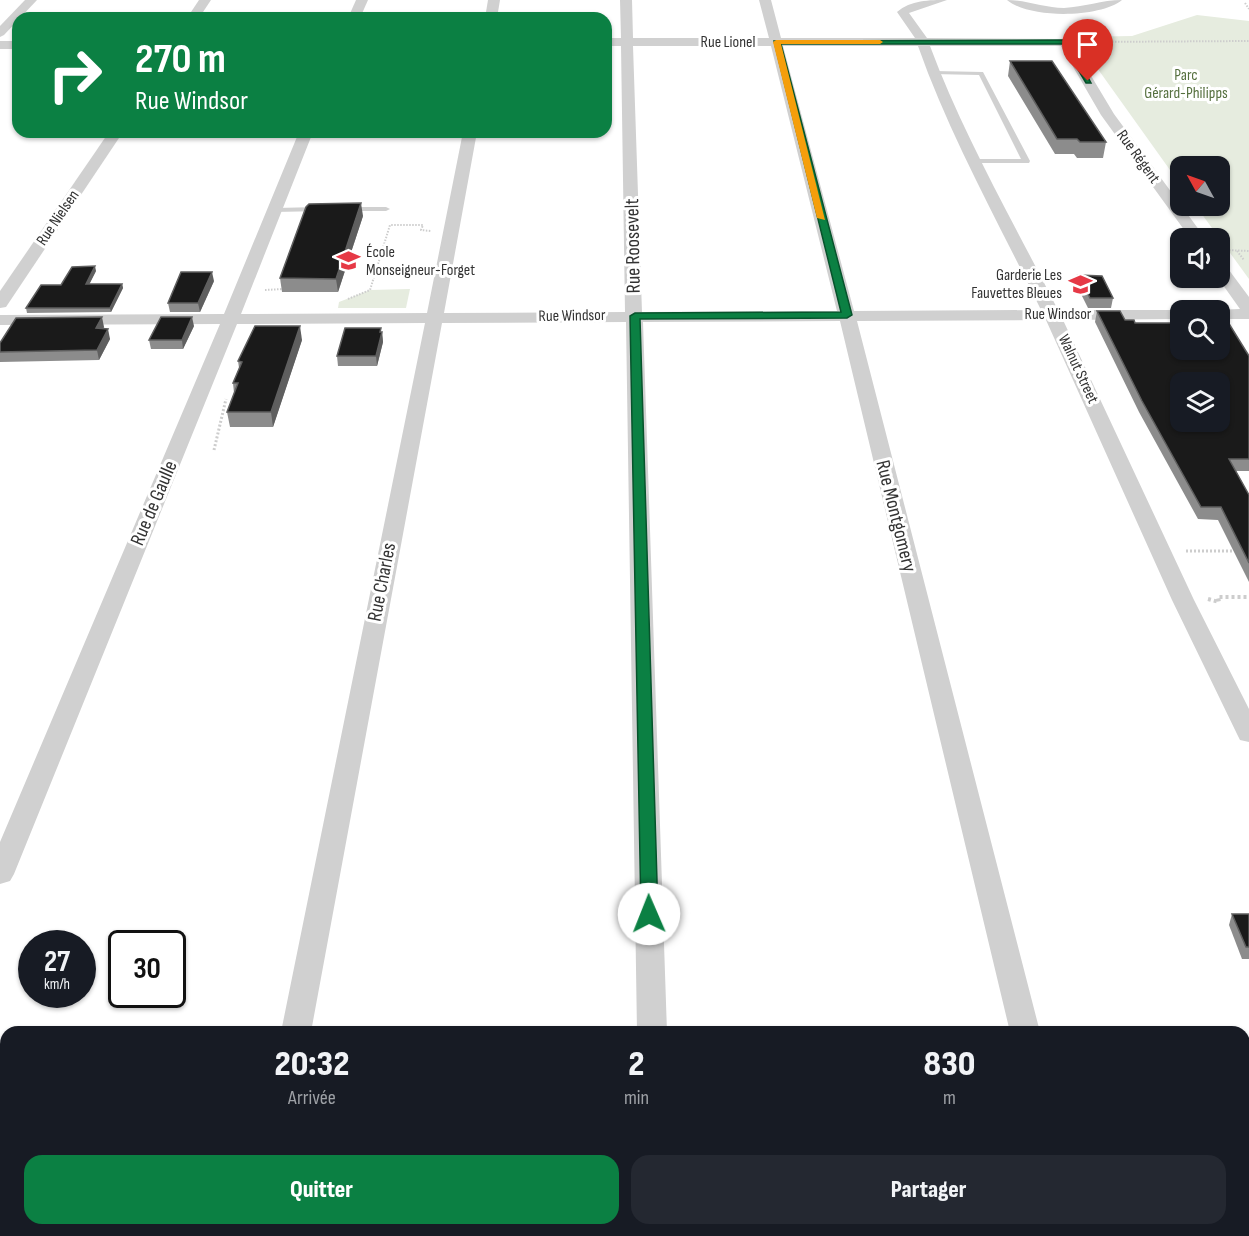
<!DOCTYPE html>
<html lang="fr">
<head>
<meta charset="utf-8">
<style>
	body { margin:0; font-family:"Sofia Sans Condensed",sans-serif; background:#242831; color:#f1f3f6; height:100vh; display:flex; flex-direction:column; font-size:22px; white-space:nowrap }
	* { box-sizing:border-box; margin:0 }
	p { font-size:20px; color:#9ea1a6 }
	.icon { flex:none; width:33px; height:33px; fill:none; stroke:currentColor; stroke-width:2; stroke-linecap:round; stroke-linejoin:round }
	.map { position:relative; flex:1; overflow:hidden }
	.drawer { position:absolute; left:0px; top:1026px; width:1250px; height:210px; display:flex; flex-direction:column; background:#171b24; border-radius:18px 18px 0 0; box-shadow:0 2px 4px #0004 }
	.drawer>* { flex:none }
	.top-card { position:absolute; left:12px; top:12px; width:600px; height:126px; border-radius:18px; box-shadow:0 2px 4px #0004; background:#0b8043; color:#fff; overflow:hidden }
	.needle { width:39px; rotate:310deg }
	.buttons { position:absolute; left:1170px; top:156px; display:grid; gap:12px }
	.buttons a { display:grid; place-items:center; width:60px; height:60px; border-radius:12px; background:#171b24; box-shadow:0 2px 4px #0004; font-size:30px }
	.speed { position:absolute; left:18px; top:930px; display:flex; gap:12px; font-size:30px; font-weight:700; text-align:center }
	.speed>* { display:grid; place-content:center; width:78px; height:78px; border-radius:50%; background:#171b24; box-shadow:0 2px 4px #0004; line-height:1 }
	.speed small { font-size:15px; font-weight:400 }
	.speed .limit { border:3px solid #111; border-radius:9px; background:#fff; color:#111 }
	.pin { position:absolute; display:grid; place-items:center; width:51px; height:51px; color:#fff; margin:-62px -26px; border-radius:50% 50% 50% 0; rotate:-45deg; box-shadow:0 0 6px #0007 }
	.pin .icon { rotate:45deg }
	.me { position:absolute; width:66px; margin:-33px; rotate:359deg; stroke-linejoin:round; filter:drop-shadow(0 0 4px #0008) }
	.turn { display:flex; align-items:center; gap:21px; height:126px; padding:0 24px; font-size:27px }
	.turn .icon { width:78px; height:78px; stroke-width:2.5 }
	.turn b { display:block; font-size:42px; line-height:51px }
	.eta { display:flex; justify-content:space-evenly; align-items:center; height:102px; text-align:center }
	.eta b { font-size:36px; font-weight:800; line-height:42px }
	.primary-button { display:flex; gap:12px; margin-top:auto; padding:12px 24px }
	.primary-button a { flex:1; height:69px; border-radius:18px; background:#0b8043; color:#fff; font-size:24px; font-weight:800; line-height:69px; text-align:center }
	.primary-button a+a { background:#242831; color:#f1f3f6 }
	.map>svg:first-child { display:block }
	.green { fill:#e6ecdf }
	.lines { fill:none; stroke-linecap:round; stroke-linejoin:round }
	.path-far2 { stroke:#cdcdcd; stroke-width:2; stroke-dasharray:1.5 1.5; stroke-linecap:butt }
	.path-far1 { stroke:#cdcdcd; stroke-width:3; stroke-dasharray:2 2; stroke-linecap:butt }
	.path { stroke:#cdcdcd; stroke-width:4; stroke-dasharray:3 3; stroke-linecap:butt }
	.service { fill:#d0d0d0; fill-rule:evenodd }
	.minor { fill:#d0d0d0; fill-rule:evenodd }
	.wall { fill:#8c8c8c }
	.shaded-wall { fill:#5f5f5f }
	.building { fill:#1a1a1a; stroke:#5f5f5f; stroke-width:1.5; fill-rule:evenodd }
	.route { fill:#0b8043; stroke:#07532c; stroke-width:1.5 }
	.slow { fill:#f59e0b }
	.labels { text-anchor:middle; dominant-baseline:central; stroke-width:6; stroke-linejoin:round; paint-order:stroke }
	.far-street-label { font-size:16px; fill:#333; stroke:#fff }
	.far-park-label { font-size:16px; fill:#56703f; stroke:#fff }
	.far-poi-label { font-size:16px; fill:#333; stroke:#fff; text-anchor:start }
	.street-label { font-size:20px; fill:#333; stroke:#fff }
</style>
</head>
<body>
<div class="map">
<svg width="1249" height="1236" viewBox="0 0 1249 1236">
	<rect width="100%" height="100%" fill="#fff"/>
	<!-- green -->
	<g class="green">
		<path d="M1197,15L1249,21V279L1196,206H1220V166H1180V184L1075,37L1132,36Z"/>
		<path d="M410,289L406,308H338L339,302L370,290Z"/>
	</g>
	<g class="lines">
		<!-- path-far2 -->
		<g class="path-far2">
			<path d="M1245,3L1249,9"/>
			<path d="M1085,42L1249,41"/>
			<path d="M1226,250L1249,251"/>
			<path d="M1237,251L1244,260"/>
			<path d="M265,290L283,289"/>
			<path d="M348,299L370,290L390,225H423L421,230L431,231"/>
		</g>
		<!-- path-far1 -->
		<g class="path-far1">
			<path d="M214,450L226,399"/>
			<path d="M1186,551H1233"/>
		</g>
		<!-- path -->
		<path class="path" d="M1208,599L1219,602L1218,597H1249"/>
		<!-- service -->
		<g class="service">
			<path d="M934,71L983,72L1030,161L1029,163H972V159H1021L979,75L932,74V72Z"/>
			<path d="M321,207H324V211L274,212L270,210L274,208Z"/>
			<path d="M344,207H386L390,209L386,211H344Z"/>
		</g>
		<!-- minor -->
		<g class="minor">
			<path d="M25,0H37L4,35L0,37V26Z"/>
			<path d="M199,0H211L199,18H187Z"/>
			<path d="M356,0H368L360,18H348Z"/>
			<path d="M488,0H500L497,18H485Z"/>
			<path d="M620,0H632L633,38H769L759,0H771L781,38H915L897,12C911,0 929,0 947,0L909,13L927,38L1069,39L1114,114L1205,238H1190L1101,115L1061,46H930C964,137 1014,223 1058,310H1186H1180V319L1063,320L1194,600L1249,709V742L1240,740L1237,734L1172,600L1046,320L857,321L1040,1032H1010L840,321L643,322L667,1032H637L626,322L442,323L311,1032H281L425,323L237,324L14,874L10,881L0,884V842L220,324L0,325V315L224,314L299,132H313L241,314L427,313L463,132H477L444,313L625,312L621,46H606V38H621ZM633,46H771L837,311L642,312ZM783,46H918C950,137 999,223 1041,310L854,311Z"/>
			<path d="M1007,0C1027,0 1045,8 1064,8C1084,7 1102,0 1122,0C1100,18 1029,19 1007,0Z"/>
			<rect x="0" y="41" width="18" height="8"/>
			<path d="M109,132H123L6,307L0,308V291Z"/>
			<path d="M1220,264L1226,266L1249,297V319H1220V310H1214L1240,309L1218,278Z"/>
			<path d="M241,1230H275L274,1236H240Z"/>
			<rect x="640" y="1230" width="34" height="6"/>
			<path d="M1058,1230H1092L1093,1236H1059Z"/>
		</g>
	</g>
	<!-- wall -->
	<g class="wall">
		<path d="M1010,61L1106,142L1103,158H1077L1074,154H1055L1008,76Z"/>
		<path d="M363,216L338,292H282L280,278Z"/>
		<path d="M96,271L89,284H122L123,288L111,312L27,313L26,308Z"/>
		<path d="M1078,275L1113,298L1111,308H1088L1076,284Z"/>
		<path d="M214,281L200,312H170L168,303Z"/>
		<path d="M1097,311L1125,320L1249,356V471H1236L1249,495V582L1218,520L1198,519L1139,412L1095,322Z"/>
		<path d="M194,326L183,349H151L149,340Z"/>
		<path d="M104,327L103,329L110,339L99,360L0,362V343Z"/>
		<path d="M381,332H382L383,342L377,366H338L337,356Z"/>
		<path d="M302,340L273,427H230L227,412L234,393L233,383L239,368L238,361Z"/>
		<path d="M1232,914H1249V959H1242L1229,925Z"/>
		<path d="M1146,1230H1211L1214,1236H1145Z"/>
	</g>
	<!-- shaded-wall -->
	<g class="shaded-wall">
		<path d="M361,203L363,216L338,292L336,279Z"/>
		<path d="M95,266L96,271L87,289L86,284Z"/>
		<path d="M212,272L214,281L200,312L198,303Z"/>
		<path d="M122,284L123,288L111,312L110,308Z"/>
		<path d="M102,317L104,327L98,337L96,328Z"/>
		<path d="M192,317L194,326L183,349L182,340Z"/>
		<path d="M300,326L302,340L273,427L271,412Z"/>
		<path d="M381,328V335L382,332L383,342L377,366L376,356Z"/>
		<path d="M108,329L110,339L99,360L97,350Z"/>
	</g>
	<!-- building -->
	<g class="building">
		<path d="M1010,61H1052L1106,142H1080L1077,139H1057Z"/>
		<path d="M361,203L336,279L280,278L306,207L309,204Z"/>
		<path d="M95,266L86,284H122L110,308H26L41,285H61L72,267Z"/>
		<path d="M181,272H212L198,303H168Z"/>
		<path d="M1078,275L1102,276L1113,298H1090Z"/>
		<path d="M1097,311H1120L1125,320H1134L1135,323H1180V350H1220V322H1228L1249,356V459H1229L1249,495V563L1221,507H1201L1142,401ZM1180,382H1220V422H1180Z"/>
		<path d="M102,317L96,328L108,329L97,350L0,352V343L16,318Z"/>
		<path d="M161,317H192L182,340H149Z"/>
		<path d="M255,326H300L271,412H227L238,383H233L242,362L238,361Z"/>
		<path d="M345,328H381L380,332H382L376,356H337Z"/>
		<path d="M1232,914H1249V947H1246Z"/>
		<path d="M1151,1230H1211L1214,1236H1154Z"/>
	</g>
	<!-- route -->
	<path class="route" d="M1065,40L1069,42L1091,83H1086L1063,44H781L852,315L847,318L640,319L658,914L655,919L649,921L643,919L641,914L630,316L635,313L841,312L774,41Z"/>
	<!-- slow -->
	<path class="slow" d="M776,40H880L883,42L880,44H781L825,220L817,218L773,42Z"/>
	<!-- icons -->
	<defs>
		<symbol id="school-bare" viewBox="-9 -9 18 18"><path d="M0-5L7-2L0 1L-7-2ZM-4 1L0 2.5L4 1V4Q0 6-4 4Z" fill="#e63946" stroke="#fff" stroke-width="2.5" paint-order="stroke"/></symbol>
	</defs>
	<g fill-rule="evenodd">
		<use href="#school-bare" x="332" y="244" width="33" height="33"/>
		<use href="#school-bare" x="1064" y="268" width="33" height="33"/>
	</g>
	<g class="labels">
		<!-- far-street labels -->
		<g class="far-street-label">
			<text x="728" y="42">Rue Lionel</text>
			<text transform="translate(1138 157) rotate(54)">Rue Régent</text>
			<text transform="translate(58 218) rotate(-56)">Rue Nielsen</text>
			<text x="1058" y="314">Rue Windsor</text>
			<text transform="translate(572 316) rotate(-1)">Rue Windsor</text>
			<text transform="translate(1078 369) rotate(65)">Walnut Street</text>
		</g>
		<!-- far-park labels -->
		<g class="far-park-label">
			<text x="1186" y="75">Parc<tspan x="1186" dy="18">Gérard-Philipps</tspan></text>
		</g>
		<!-- far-poi labels -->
		<g class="far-poi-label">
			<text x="366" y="252">École<tspan x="366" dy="18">Monseigneur-Forget</tspan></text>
			<text x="1062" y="275" text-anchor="end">Garderie Les<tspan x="1062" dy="18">Fauvettes Bleues</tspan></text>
		</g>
		<!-- street labels -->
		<g class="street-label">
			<text transform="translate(633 246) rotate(-91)">Rue Roosevelt</text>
			<text transform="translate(154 503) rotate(-67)">Rue de Gaulle</text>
			<text transform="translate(896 516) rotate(76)">Rue Montgomery</text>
			<text transform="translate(382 582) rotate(-79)">Rue Charles</text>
		</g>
	</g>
</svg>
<div class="buttons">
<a><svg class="needle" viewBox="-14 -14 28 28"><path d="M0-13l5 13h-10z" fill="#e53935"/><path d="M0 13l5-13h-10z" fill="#9ea1a6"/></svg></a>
<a><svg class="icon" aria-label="sound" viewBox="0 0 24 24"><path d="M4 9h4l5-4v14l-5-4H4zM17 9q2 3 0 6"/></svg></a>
<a><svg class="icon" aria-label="search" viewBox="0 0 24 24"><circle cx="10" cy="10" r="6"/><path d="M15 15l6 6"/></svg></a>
<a><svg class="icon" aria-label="layers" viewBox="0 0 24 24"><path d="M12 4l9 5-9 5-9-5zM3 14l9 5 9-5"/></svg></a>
</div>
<div class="speed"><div>27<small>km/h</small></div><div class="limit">30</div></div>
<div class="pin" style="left:1088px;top:81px;background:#d93025"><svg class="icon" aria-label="arrive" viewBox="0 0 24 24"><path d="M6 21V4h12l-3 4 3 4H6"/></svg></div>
<svg class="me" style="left:649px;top:914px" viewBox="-20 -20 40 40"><circle r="19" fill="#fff"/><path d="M0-13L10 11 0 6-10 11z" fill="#0b8043"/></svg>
<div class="top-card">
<div class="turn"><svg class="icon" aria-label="right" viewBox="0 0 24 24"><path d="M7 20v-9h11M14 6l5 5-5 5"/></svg><div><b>270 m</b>Rue Windsor</div></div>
</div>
<section class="drawer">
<div class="eta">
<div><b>20:32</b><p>Arrivée</p></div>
<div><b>2</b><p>min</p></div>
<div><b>830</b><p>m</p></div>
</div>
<div class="primary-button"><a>Quitter</a><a>Partager</a></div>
</section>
</div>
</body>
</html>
